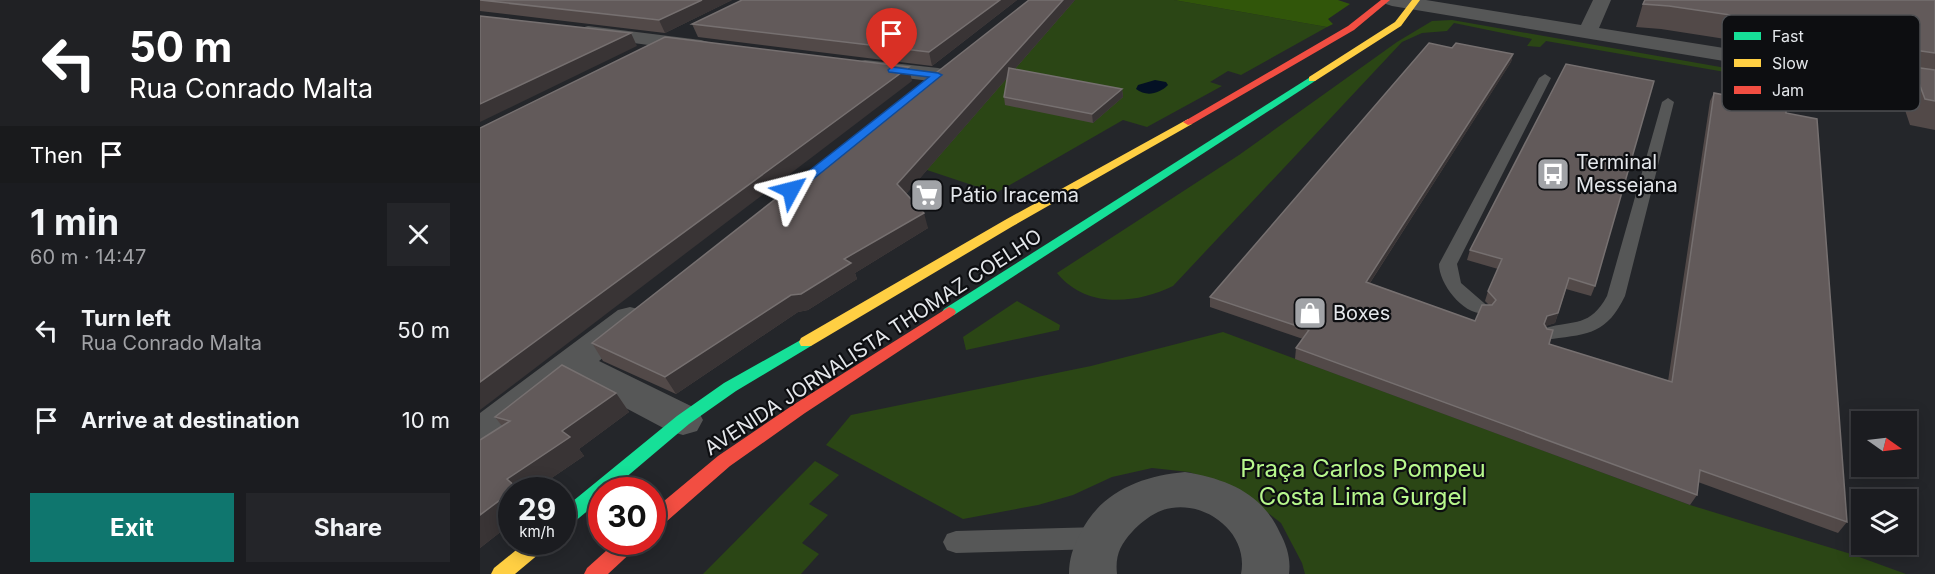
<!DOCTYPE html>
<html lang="en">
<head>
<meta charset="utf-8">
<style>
	body { margin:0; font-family:Inter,sans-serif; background:#242529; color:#f1f3f6; height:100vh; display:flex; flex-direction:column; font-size:22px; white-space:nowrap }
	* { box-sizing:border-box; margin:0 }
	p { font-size:20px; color:#a0a1a5 }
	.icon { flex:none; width:33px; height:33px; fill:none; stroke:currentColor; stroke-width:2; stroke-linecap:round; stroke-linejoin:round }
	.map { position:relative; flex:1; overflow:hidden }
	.drawer { display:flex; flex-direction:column; background:#1b1c20; width:480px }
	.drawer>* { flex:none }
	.top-card { background:#202124; color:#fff; overflow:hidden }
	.needle { width:39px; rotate:104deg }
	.buttons { position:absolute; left:1371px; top:411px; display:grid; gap:12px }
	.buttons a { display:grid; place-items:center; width:66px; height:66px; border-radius:0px; background:#1b1c20; box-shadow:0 3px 15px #0003,0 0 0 2px #393a3e; font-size:30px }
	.speed { position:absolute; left:18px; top:477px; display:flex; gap:12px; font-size:30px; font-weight:700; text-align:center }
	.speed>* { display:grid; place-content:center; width:78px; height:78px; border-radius:50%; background:#1b1c20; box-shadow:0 3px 15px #0003,0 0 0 2px #393a3e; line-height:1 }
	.speed small { font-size:15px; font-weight:400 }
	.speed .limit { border:9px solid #d22; background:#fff; color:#111 }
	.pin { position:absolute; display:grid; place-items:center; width:51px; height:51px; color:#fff; margin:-62px -26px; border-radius:50% 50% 50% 0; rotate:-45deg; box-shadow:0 0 6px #0007 }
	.pin .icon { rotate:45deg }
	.me { position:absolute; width:66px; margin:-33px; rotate:52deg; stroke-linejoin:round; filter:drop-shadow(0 0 4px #0008) }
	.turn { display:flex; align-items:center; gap:21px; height:126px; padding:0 30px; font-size:27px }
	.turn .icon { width:78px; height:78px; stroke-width:2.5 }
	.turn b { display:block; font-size:42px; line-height:51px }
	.then { display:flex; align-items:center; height:57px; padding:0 30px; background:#0003; gap:12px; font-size:22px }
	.round { display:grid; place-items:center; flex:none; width:63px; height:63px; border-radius:0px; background:#242529 }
	.overview { display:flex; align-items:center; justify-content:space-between; height:102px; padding:0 30px }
	h1 { font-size:36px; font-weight:700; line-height:45px }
	.primary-button { display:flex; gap:12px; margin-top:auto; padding:12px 30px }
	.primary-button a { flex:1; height:69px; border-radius:0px; background:#0f766e; color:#fff; font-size:24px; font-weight:700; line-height:69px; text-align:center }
	.primary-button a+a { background:#242529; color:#f1f3f6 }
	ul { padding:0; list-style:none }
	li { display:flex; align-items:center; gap:18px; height:90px; padding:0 30px }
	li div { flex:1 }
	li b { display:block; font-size:22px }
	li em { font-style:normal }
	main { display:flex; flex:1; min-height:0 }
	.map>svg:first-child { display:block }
	.green { fill:#2b4615 }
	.forest { fill:#31560a }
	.water { fill:#041124 }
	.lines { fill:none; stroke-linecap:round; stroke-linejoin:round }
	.lane { fill:#565757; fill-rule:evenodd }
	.street { fill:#565757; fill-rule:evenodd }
	.fast { fill:#16e098; fill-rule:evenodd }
	.slow { fill:#ffcf43; fill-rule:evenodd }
	.jam { fill:#f24e42; fill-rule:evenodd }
	.wall { fill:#524948 }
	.shaded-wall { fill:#393435 }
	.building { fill:#625a5a; stroke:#767070; stroke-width:1.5 }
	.route { fill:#1a73e8; stroke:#114b97; stroke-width:1.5 }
	.labels { text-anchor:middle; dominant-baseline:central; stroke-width:4.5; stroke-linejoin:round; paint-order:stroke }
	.poi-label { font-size:20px; fill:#e4e7eb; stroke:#0d0e11; text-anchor:start }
	.street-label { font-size:20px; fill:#e4e7eb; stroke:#0d0e11 }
	.near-park-label { font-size:24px; fill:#b7f78c; stroke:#0d0e11 }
	.key { fill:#0d0e11; stroke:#4e4f52; stroke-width:1.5 }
	.key-label { font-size:16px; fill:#e4e7eb }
</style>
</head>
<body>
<main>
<section class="drawer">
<div class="top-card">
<div class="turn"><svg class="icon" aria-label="left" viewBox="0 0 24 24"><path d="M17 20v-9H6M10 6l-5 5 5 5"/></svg><div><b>50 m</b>Rua Conrado Malta</div></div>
<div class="then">Then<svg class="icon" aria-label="arrive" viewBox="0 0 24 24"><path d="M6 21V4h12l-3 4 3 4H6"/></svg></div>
</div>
<div class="overview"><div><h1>1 min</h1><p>60 m · 14:47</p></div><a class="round"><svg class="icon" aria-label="close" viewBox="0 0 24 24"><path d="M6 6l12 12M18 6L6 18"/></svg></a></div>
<ul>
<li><svg class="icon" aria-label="left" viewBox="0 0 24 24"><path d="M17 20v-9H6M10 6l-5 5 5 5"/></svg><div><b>Turn left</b><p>Rua Conrado Malta</p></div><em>50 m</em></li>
<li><svg class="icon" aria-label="arrive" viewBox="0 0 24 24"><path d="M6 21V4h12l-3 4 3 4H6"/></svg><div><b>Arrive at destination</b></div><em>10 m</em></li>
</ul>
<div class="primary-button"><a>Exit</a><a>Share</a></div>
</section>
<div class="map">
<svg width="1455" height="574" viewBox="0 0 1455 574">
	<rect width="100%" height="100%" fill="#24262a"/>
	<!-- green -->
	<g class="green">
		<path d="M591,0H694L847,27L761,75L748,71L730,82L742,86L667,127L643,120L516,193L426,163Z"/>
		<path d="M972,20L1423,99L1424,103L1066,41L1060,47L1047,46L1052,39L974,23L967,31L942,33L922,42L693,286C656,304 606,309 577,273L759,155L917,42L952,21Z"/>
		<path d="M537,301L580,325L579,330L486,350L483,337Z"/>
		<path d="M743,332L1210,505L1371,554L1426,574H825L822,563L801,523L757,489L709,472L672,468L632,477L593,495L558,505L483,519L346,445L371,415L611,366Z"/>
		<path d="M335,461L359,475L329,504L348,515L322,543L339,554L321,574H223Z"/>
	</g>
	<!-- forest -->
	<path class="forest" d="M694,0H858L870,4L848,19L853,24L847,27Z"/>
	<!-- water -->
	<path class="water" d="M675,80L686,82L688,85C679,94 666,97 656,89L658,85Z"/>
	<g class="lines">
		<!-- lane -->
		<g class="lane">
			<path d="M1065,74L1071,78L977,264L981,283L1011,309L1009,313C986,319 959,285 959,264L1059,78Z"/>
			<path d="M1188,98L1194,102L1145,296C1127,333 1110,334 1072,339L1065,338L1062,333L1065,328C1095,320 1110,327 1127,296L1182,102Z"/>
			<path d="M620,527L629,530L632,538L629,546L620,549L476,553L467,550L463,542L467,534L476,531Z"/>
		</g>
		<!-- street -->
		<g class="street">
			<path d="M903,0H946L1101,25L1113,0H1131L1119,28L1455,82V96L912,6L906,4Z"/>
			<path d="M108,26L221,40L228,42L231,46L228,50L221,52L101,36L98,32L101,28Z"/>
			<path d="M385,60L458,68L466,70L469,75L466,80L458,82L377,72L374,67L377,62Z"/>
			<path d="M150,307L162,310L167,318L162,326L119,361L217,409L223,420L217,431L203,435L189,431L95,381L14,446L0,451V413L138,310Z"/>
			<path d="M705,472C747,479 782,493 800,533C807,546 811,559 809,574H761C770,529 717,494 678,512C668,517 659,524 652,532C640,545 635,556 637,574H589C589,559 593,547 600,534C620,492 661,476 705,472Z"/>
		</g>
		<!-- fast -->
		<g class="fast">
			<path d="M832,76L837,79L835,81L474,315H464L462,312L464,309Z"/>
			<path d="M326,337L331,338L333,342L331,346L256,391L209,424L131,490H122V499L88,527L82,529V510L197,416L244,383Z"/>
		</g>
		<!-- slow -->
		<g class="slow">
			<path d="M932,0H940L921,26L835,81H829V77L915,22Z"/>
			<path d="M708,119L712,120V124L533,226L331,346H321L319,342L321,338L525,220Z"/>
			<path d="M46,542H68L66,548L35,574H11L14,568Z"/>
		</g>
		<!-- jam -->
		<g class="jam">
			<path d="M901,0H910L874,30L712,124L708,125L703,122L868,26Z"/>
			<path d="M469,307L474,309L476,312L474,315L325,413L250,466L179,528L172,530V511L238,456L313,405Z"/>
			<path d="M136,542H158L156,548L128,574H104L107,568Z"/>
		</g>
	</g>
	<!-- wall -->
	<g class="wall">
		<path d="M0,0H252L185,33L0,11Z"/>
		<path d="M537,0L452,66L218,37L212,24Z"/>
		<path d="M595,0L535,69L642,89L643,97L613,123L525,105L524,97L528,77L426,194L448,228L375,273L377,279L328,310L318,312L196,394L123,361L112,343Z"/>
		<path d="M1164,0H1455V130L1430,125L1419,92L1428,75L1406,72L1401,63L1181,29L1156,27Z"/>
		<path d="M972,48L1033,54L1031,62L890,283L995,321L1009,305L1005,301L1008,291L1018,269L987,260L990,250L1115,286L1111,296L1086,289L1075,323L1065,326L1069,344L1188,381L1230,101L1234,93L1306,113L1367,522L1358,533L1218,482L1217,495L1210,505L815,359L816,348L823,339L730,307V297Z"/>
		<path d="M136,393L149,412L99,449L104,456L54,490H32V523L0,548V440L22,426L15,417Z"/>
	</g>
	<!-- shaded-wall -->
	<g class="shaded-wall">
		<path d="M222,0H252L185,33L179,20Z"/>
		<path d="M520,0H537L452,66L449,52Z"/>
		<path d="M583,0H595L421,200L417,184Z"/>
		<path d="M151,33L157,46L0,122V104Z"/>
		<path d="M1033,54L1031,62L884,292L886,282Z"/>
		<path d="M429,67L432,81L0,410V382Z"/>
		<path d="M642,89L643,97L613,123L612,114Z"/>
		<path d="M444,213L448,228L375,273L377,279L328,310L318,312L196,394L185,377L364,259Z"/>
		<path d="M1078,313L1075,323L1063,327L1067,316Z"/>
		<path d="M136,393L149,412L99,449L104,456L54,490H33L27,479L82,431Z"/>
		<path d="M32,491V523L0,548V515Z"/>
	</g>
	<!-- building -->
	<g class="building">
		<path d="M0,0H222L179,20Z"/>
		<path d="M262,0H520L449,52L212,24Z"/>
		<path d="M549,0H583L417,184L444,213L364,259L371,263L321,294L311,295L185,377L112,343Z"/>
		<path d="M1165,0H1455V53L1420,48L1414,39L1189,6L1163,4Z"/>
		<path d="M0,16L151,33L0,104Z"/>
		<path d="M185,37L429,67L0,382V128Z"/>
		<path d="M949,43L972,48L976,43L1033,54L886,282L995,321L1002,305H1012L1016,300L1008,291L1022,259L990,250L1086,64L1174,81L1115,286L1089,278L1078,313L1067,316L1064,324L1067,329L1073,330L1069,344L1192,382L1234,93L1306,107V113L1337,119L1367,522L1220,470L1217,495L816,348L829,330L730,297Z"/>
		<path d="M1433,67L1455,70V101L1445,99Z"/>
		<path d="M529,68L642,89L612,114L524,97Z"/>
		<path d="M82,365L136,393L82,431L90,437L27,479L37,488L32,490V491L0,515V440L30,421L15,417Z"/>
	</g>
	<!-- route -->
	<path class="route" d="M412,67L458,73L462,75L316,193H307V188L449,77L409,72L408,70Z"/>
	<!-- icons -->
	<defs>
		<symbol id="bus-square" viewBox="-11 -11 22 22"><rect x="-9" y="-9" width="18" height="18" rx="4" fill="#a1a3a7" stroke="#0d0e11"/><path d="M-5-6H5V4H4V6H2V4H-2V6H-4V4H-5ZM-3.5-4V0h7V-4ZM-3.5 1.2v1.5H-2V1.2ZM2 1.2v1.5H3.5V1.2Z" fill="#fff"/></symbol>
		<symbol id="supermarket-square" viewBox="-11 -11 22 22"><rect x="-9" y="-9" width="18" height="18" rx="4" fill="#a1a3a7" stroke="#0d0e11"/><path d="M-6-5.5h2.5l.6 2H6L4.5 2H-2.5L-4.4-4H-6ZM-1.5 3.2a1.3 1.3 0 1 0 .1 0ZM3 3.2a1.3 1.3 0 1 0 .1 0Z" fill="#fff"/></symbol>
		<symbol id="shop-square" viewBox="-11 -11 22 22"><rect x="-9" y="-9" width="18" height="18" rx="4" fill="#a1a3a7" stroke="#0d0e11"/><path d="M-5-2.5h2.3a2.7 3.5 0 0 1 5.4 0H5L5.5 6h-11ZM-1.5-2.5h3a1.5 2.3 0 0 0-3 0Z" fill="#fff"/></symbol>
	</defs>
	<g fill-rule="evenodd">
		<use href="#bus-square" x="1054" y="155" width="38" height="38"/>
		<use href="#supermarket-square" x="428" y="176" width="38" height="38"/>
		<use href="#shop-square" x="811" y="294" width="38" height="38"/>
	</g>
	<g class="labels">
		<!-- poi labels -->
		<g class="poi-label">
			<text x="1096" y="162">Terminal<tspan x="1096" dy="23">Messejana</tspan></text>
			<text x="470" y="195">Pátio Iracema</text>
			<text x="853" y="313">Boxes</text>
		</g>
		<!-- street labels -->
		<g class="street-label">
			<text transform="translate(393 342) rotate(-33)">AVENIDA JORNALISTA THOMAZ COELHO</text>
		</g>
		<!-- near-park labels -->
		<g class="near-park-label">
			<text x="883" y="468">Praça Carlos Pompeu<tspan x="883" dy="28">Costa Lima Gurgel</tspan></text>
		</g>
	</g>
	<!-- legend -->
	<rect x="1242" y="15" width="198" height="96" rx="9" class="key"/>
	<rect x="1254" y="32" width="27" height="8" fill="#16e098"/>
	<rect x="1254" y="59" width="27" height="8" fill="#ffcf43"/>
	<rect x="1254" y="86" width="27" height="8" fill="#f24e42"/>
	<g class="key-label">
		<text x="1292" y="42">Fast</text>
		<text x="1292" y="69">Slow</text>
		<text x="1292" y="96">Jam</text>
	</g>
</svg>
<div class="buttons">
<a><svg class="needle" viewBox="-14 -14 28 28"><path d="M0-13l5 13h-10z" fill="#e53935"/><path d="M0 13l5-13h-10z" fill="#a0a1a5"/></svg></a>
<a><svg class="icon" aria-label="layers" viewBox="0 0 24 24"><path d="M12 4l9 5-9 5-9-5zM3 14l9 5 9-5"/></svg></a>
</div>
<div class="speed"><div>29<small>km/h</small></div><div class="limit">30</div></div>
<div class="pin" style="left:412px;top:70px;background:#d93025"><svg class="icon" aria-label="arrive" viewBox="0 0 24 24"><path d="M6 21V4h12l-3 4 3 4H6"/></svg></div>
<svg class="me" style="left:311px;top:190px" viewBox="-20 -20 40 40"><path d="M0-17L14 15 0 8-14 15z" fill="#1a73e8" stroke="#fff" stroke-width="4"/></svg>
</div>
</main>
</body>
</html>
